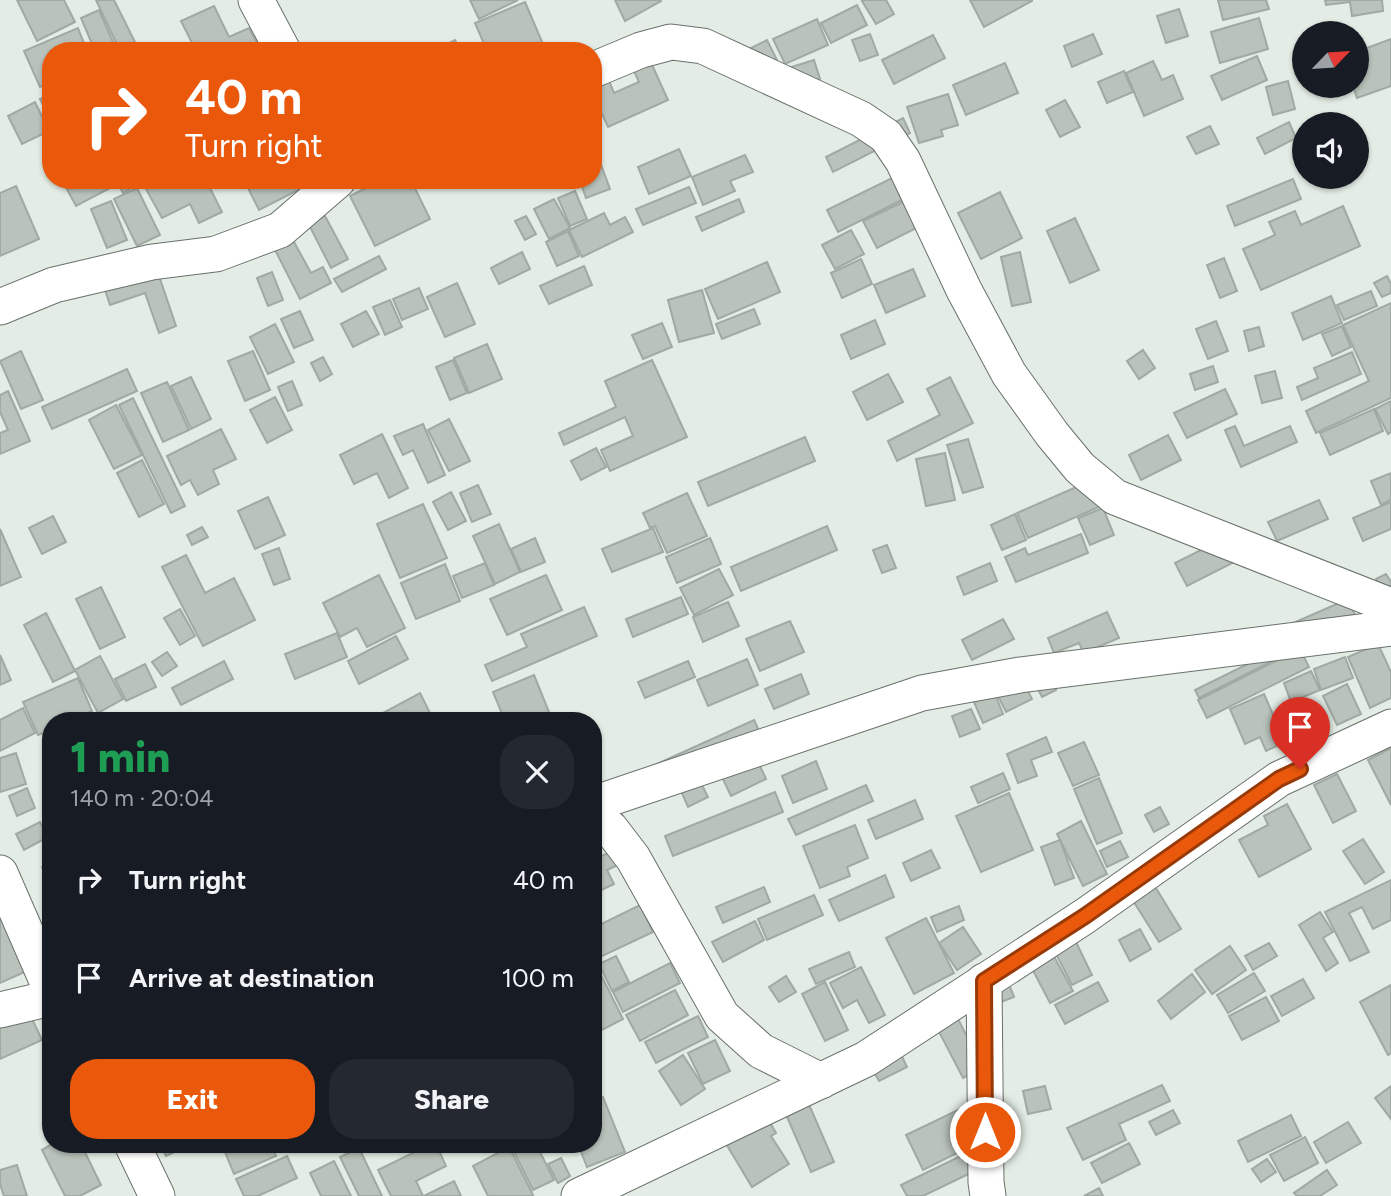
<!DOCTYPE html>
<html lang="en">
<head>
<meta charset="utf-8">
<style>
	body { margin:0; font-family:Figtree,sans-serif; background:#242831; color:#f1f3f6; height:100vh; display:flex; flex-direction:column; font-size:26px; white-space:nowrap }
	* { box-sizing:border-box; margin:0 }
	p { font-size:23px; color:#9ea1a6 }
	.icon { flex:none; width:38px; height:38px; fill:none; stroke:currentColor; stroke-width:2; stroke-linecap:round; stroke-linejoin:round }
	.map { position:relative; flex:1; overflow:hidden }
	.details { position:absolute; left:42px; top:712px; width:560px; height:441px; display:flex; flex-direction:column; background:#171b24; border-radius:28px; box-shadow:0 2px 5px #0004 }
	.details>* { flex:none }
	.top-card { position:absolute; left:42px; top:42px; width:560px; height:147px; border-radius:28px; box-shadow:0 2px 5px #0004; background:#ea580c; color:#fff; overflow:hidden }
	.needle { width:46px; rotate:65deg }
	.tools { position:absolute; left:1292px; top:21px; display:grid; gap:14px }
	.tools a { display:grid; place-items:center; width:77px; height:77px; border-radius:50%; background:#171b24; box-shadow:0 2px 5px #0004; font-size:35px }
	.pin { position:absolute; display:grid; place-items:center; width:60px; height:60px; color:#fff; margin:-72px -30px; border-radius:50% 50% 50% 0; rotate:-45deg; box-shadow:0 0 7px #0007 }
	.pin .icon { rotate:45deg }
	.me { position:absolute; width:77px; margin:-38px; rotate:0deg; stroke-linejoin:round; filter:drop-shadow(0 0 5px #0008) }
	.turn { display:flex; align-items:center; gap:24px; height:147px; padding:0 28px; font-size:32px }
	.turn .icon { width:91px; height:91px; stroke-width:2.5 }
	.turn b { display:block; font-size:49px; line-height:60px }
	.round { display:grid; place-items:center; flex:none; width:74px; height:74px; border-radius:28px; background:#242831 }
	.headline { display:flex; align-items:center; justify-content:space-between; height:119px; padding:0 28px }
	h1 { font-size:42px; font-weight:800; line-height:52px; color:#1e9e55 }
	.action { display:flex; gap:14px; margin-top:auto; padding:14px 28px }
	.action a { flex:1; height:80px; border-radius:28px; background:#ea580c; color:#fff; font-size:28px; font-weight:800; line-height:80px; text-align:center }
	.action a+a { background:#242831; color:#f1f3f6 }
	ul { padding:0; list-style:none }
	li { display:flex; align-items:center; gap:21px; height:98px; padding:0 28px }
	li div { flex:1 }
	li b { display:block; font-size:26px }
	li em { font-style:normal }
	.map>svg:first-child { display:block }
	.building { fill:#b9c2bb; stroke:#a0a9a2; stroke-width:2 }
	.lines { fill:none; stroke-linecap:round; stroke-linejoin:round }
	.minor-casing { stroke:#69716b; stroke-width:37 }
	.minor { stroke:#fff; stroke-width:35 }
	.route-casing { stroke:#983908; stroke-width:18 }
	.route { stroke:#ea580c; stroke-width:12 }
</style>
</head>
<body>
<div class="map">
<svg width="1391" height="1196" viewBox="0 0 1391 1196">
	<rect width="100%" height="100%" fill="#e3ede5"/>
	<!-- building -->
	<g class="building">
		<path d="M17,0H64L75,22L37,41Z"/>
		<path d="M96,0H114L137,46L128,51H120Z"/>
		<path d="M470,0H518L479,19Z"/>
		<path d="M615,0H660L661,1L625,21Z"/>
		<path d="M865,0H886L894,14L876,24L862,1Z"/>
		<path d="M970,0H1032V1L984,27Z"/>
		<path d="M1218,0H1266L1269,9L1223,20Z"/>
		<path d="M1325,0H1382L1383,11L1352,16L1350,2L1326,5Z"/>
		<path d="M525,2L546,51H487L475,23Z"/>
		<path d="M857,5L867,25L831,43L821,23Z"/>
		<path d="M214,6L229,37L249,28L257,43L242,51H196L181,21Z"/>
		<path d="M1179,9L1188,36L1166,43L1157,16Z"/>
		<path d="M99,10L117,51H95L81,18Z"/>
		<path d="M1259,18L1268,49L1220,63L1211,32Z"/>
		<path d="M817,19L828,45L785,64L773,39Z"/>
		<path d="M78,28L87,51H51V83L40,87L24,51Z"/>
		<path d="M870,34L878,55L860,61L852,40Z"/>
		<path d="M1093,34L1102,54L1072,67L1064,46Z"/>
		<path d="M933,35L945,58L894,84L882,60Z"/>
		<path d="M1391,39V86L1357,98L1353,86H1356V52Z"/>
		<path d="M455,40L461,51H444L442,47Z"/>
		<path d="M767,40L777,60L757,69L747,50Z"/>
		<path d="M648,56L668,100L608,127L593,94V76L605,71L614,93L639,82L631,64Z"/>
		<path d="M1257,56L1267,80L1222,100L1211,76Z"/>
		<path d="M814,60L820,79L789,90L782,70Z"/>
		<path d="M1153,61L1162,80L1173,75L1183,99L1144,116L1126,73Z"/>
		<path d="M1005,63L1018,93L966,115L953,85Z"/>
		<path d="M1124,71L1133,92L1107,103L1098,82Z"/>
		<path d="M1288,81L1295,109L1273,115L1266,87Z"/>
		<path d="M51,94V121L40,99Z"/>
		<path d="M948,94L958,125L941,130L943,136L919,143L907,107Z"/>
		<path d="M1065,100L1080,127L1060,137L1046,110Z"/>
		<path d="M35,102L49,131L22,144L8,116Z"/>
		<path d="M903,118L910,133L833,172L826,157Z"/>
		<path d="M1289,122L1296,138L1265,154L1257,138Z"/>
		<path d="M1210,126L1219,144L1196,154L1187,137Z"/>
		<path d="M679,149L691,176L649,194L638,167Z"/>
		<path d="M597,154L610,189L586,198L580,181L578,182V180H593V155Z"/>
		<path d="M745,155L753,172L730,181L735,191L703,205L692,177Z"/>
		<path d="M892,178L902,200L838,232L827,210Z"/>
		<path d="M1293,179L1301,199L1235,226L1227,206Z"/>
		<path d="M62,180H106L110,188L76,206Z"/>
		<path d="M116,180H144L123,193Z"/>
		<path d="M163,180H206L222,212L199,223L190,204L162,218L146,189Z"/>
		<path d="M244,180H311L312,183L259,210Z"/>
		<path d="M382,180H411L430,219L375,246L350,196Z"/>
		<path d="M16,186L39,239L0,256V193Z"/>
		<path d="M689,187L696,203L643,225L636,209Z"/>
		<path d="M137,188L160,235L137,246L114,199Z"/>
		<path d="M575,191L587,219L570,226L558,198Z"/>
		<path d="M1000,192L1022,238L981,259L958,213Z"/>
		<path d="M913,197L926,223L877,248L863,221Z"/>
		<path d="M554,199L570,228L549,239L534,209Z"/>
		<path d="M739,199L744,212L702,231L696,217Z"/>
		<path d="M111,201L127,240L107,248L91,209Z"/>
		<path d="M1343,206L1360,246L1261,290L1243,249L1275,235L1269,222L1295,211L1301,225Z"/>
		<path d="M604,213L610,225L625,217L633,232L582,257L569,230Z"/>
		<path d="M325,216L348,259L331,268L309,225Z"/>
		<path d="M526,216L536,234L525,240L515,221Z"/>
		<path d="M1075,218L1099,270L1070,283L1047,231Z"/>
		<path d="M851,230L864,254L835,269L822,245Z"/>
		<path d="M288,231L311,273L323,267L331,283L300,299L270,240Z"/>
		<path d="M568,231L579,256L557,266L546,242Z"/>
		<path d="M522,252L530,269L499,284L491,268Z"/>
		<path d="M1020,252L1031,302L1012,306L1001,257Z"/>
		<path d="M379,256L386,269L342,292L334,279Z"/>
		<path d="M1224,258L1237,291L1220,298L1207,265Z"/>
		<path d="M861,259L872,284L842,298L831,273Z"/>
		<path d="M767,262L780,292L718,319L705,289Z"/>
		<path d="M155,264L176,326L159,333L145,293L110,305L102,281Z"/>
		<path d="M584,266L592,285L549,304L540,286Z"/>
		<path d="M913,269L925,296L886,313L874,285Z"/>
		<path d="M272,272L283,300L268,306L257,278Z"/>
		<path d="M1387,276L1391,284V293L1382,297L1374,283Z"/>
		<path d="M457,283L475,324L445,337L427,297Z"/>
		<path d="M419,288L428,309L402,320L393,299Z"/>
		<path d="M702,290L714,333L679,342L668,300Z"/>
		<path d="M1371,291L1377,306L1344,320L1337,305Z"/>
		<path d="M1331,296L1342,323L1303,340L1292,313Z"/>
		<path d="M390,300L402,327L385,335L373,307Z"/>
		<path d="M1391,303V398L1316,433L1306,411L1369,381L1343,325Z"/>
		<path d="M754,309L760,324L722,339L716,324Z"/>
		<path d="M300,311L313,340L294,348L281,319Z"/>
		<path d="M366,311L379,334L353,347L341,324Z"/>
		<path d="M875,320L885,344L851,359L841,335Z"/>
		<path d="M1216,321L1228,351L1208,359L1196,329Z"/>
		<path d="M662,323L672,347L643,359L632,335Z"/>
		<path d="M275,324L294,362L268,374L250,337Z"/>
		<path d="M1342,326L1351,347L1332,356L1322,334Z"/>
		<path d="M1259,327L1264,346L1249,351L1244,331Z"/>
		<path d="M487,344L502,379L469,393L454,358Z"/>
		<path d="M1143,350L1155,368L1139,379L1127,361Z"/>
		<path d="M21,351L43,400L21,409L0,361Z"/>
		<path d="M253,351L270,390L245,401L228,361Z"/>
		<path d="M1352,352L1361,374L1302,400L1297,387L1318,378L1314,368Z"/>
		<path d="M323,357L332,374L320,381L311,363Z"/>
		<path d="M453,360L467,393L450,400L436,367Z"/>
		<path d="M652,360L687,437L610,471L601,450L633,436L625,417L564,445L559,433L616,407L605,381Z"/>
		<path d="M1213,366L1218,382L1195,390L1190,374Z"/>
		<path d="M127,369L137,391L52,429L42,407Z"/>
		<path d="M1275,371L1282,398L1262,403L1255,376Z"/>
		<path d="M888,374L903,402L867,420L853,392Z"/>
		<path d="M191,377L211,419L191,429L171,386Z"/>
		<path d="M950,377L973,423L897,461L888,441L940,415L927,389Z"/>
		<path d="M292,381L302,405L288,411L278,387Z"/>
		<path d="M167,382L189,430L163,442L141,393Z"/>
		<path d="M1225,389L1237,414L1187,438L1174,413Z"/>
		<path d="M8,391L30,441L0,454V433L8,430L0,412V395Z"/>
		<path d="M275,397L292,430L267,443L250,410Z"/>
		<path d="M133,398L185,506L171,513L119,405Z"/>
		<path d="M1391,401V432L1388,434L1375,409Z"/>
		<path d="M116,405L142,455L114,469L89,420Z"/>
		<path d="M1374,409L1383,431L1330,455L1320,433Z"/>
		<path d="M449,419L470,461L449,471L428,430Z"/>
		<path d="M423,424L445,475L428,483L413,450L403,455L394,436Z"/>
		<path d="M1235,426L1244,446L1290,426L1297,442L1241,467L1225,430Z"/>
		<path d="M221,429L236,459L213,470L219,484L198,495L190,480L181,485L167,456Z"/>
		<path d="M382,434L408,488L389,498L377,473L354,484L340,455Z"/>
		<path d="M1168,435L1181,460L1141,480L1129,455Z"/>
		<path d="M805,437L815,461L708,506L698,482Z"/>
		<path d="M968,439L983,487L963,493L947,445Z"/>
		<path d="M596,448L606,467L581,480L571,461Z"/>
		<path d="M945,453L955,500L926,506L916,459Z"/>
		<path d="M142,460L164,504L139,517L117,473Z"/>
		<path d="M1391,473V500L1381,505L1371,481Z"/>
		<path d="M1090,481L1101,506L1028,538L1017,513Z"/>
		<path d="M478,485L491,514L472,522L460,493Z"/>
		<path d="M451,492L466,521L448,530L433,502Z"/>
		<path d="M687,493L707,536L667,553L655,526L650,528L643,513Z"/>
		<path d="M268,497L285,535L255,549L238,511Z"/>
		<path d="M1319,500L1328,519L1277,541L1268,522Z"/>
		<path d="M1391,502V529L1363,541L1353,518Z"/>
		<path d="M423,504L447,558L400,578L377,524Z"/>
		<path d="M1103,508L1114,535L1090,545L1078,518Z"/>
		<path d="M1015,514L1026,540L1002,550L991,525Z"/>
		<path d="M53,516L66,542L42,554L29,528Z"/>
		<path d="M499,524L520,572L495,584L473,536Z"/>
		<path d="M827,526L837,550L741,591L731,567Z"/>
		<path d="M202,527L208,537L192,545L187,535Z"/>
		<path d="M653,528L663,552L612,572L602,549Z"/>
		<path d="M0,529L21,577L0,586Z"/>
		<path d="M1081,534L1088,553L1016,582L1005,557L1025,548L1028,555Z"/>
		<path d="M1227,537L1238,560L1187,586L1175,563Z"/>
		<path d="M535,538L545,562L521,572L511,549Z"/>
		<path d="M710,538L721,564L677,583L666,557Z"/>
		<path d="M887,545L896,568L882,573L873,550Z"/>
		<path d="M279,548L290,579L274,585L262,554Z"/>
		<path d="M186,555L205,593L234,578L255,620L203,646L162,567Z"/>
		<path d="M485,563L494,585L462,598L453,576Z"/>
		<path d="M990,563L997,581L964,595L957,577Z"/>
		<path d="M445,564L460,601L416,619L401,583Z"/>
		<path d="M719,569L733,595L694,615L680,588Z"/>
		<path d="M1386,574L1391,582V604L1389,605L1376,579Z"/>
		<path d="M379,575L405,628L367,647L357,628L340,637L323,603Z"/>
		<path d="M546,575L562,610L507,635L490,599Z"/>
		<path d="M101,587L125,637L100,649L76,599Z"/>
		<path d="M681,597L688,614L633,637L626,619Z"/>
		<path d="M1348,599L1355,615L1291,624Z"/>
		<path d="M728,602L739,626L703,642L693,617Z"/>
		<path d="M584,607L597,636L492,681L485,665L527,647L521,634Z"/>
		<path d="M180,609L195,636L180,645L164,618Z"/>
		<path d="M1107,612L1119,638L1084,653L1079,643L1054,653L1048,638Z"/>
		<path d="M46,613L75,671L53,682L24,625Z"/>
		<path d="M1003,619L1014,639L972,660L962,640Z"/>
		<path d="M790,621L804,652L760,671L746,639Z"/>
		<path d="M337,633L347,657L295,679L285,654Z"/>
		<path d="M396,636L408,659L359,684L348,661Z"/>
		<path d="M1295,639L1309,667L1207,718L1198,700L1276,661L1272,651Z"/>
		<path d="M1378,644L1391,672V698L1370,708L1348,657Z"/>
		<path d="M167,652L177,666L162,676L152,662Z"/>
		<path d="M1270,653L1274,660L1199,698L1195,690Z"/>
		<path d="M0,655L11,680L0,685Z"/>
		<path d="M100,656L123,699L98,713L75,670Z"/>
		<path d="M1345,657L1353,678L1321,690L1314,669Z"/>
		<path d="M747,659L758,685L708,706L697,680Z"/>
		<path d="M224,661L233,679L181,705L172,688Z"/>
		<path d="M688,661L695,677L645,698L638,682Z"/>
		<path d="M145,664L156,687L126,701L115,679Z"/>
		<path d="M1044,667L1056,690L1042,697L1030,674Z"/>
		<path d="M1311,671L1320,690L1291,702L1284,683Z"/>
		<path d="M801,674L809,694L774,709L765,689Z"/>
		<path d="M534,675L549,712L528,721H505L493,692Z"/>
		<path d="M78,678L92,711L70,721H51V730L38,735L23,702Z"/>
		<path d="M1023,681L1032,699L1006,712L997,694Z"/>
		<path d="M1347,684L1361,714L1337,725L1323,696Z"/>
		<path d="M420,693L434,721H383L379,715Z"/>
		<path d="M995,694L1003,714L983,723L974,702Z"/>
		<path d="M1264,694L1285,742L1266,751L1260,737L1245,744L1230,709Z"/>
		<path d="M23,708L35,733L0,751V720Z"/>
		<path d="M971,709L980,729L960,737L952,716Z"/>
		<path d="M1297,719L1305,735L1287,744L1279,727Z"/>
		<path d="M754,720L766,746L650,767Z"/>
		<path d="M1046,737L1052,752L1031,760L1037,776L1018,783L1007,754Z"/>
		<path d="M1084,742L1099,775L1073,786L1058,753Z"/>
		<path d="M1391,748V805L1368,760Z"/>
		<path d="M51,749V767L44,752Z"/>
		<path d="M16,753L26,784L0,792V758Z"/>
		<path d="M755,755L766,779L731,796L719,771Z"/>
		<path d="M816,761L827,789L793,803L782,776Z"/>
		<path d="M1003,773L1010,789L978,803L971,787Z"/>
		<path d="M1337,774L1356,811L1333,823L1314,785Z"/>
		<path d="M1099,778L1122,833L1097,844L1074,789Z"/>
		<path d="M700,781L708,797L688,807L681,791Z"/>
		<path d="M866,785L873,801L796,835L788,819Z"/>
		<path d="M27,788L35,808L17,816L9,796Z"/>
		<path d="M775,792L783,812L673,856L665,836Z"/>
		<path d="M1009,793L1033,850L981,872L956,816Z"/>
		<path d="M915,800L923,819L876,839L868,820Z"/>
		<path d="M1287,804L1311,849L1259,877L1239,840L1268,825L1264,816Z"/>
		<path d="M1160,807L1169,824L1154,832L1145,815Z"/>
		<path d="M1081,821L1107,874L1083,886L1057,834Z"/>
		<path d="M40,822L48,837L24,850L16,834Z"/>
		<path d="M855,825L868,858L847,867L850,876L820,888L803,846Z"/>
		<path d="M1363,839L1384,872L1365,884L1343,851Z"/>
		<path d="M1060,840L1074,878L1055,885L1041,847Z"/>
		<path d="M1120,841L1128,857L1107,867L1100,851Z"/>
		<path d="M617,849L624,862L607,870L614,884L593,894V860Z"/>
		<path d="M931,850L940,868L911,881L903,863Z"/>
		<path d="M51,863V887L42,867Z"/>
		<path d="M885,875L894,897L839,921L829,900Z"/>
		<path d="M1391,880V920L1373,929L1362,907L1349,913L1369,952L1350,961L1325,912Z"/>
		<path d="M1154,885L1181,929L1159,942L1132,899Z"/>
		<path d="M764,887L770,902L723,923L716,907Z"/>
		<path d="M814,895L823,915L767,940L758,919Z"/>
		<path d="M640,905L653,932L598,958L593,948V928Z"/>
		<path d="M959,906L964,920L937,932L931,917Z"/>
		<path d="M0,910L27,971L0,983Z"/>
		<path d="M1320,912L1333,932L1323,938L1338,963L1326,971L1299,925Z"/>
		<path d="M926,918L954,973L914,994L886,938Z"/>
		<path d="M755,921L764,940L723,962L712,942Z"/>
		<path d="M963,927L981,954L957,970L939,943Z"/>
		<path d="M1140,929L1151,949L1130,961L1119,940Z"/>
		<path d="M1075,940L1092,975L1072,985L1054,950Z"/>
		<path d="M1269,943L1277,956L1253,970L1245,956Z"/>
		<path d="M1230,946L1246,970L1212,994L1195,970Z"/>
		<path d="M1051,951L1073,991L1050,1003L1029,963Z"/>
		<path d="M849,952L855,967L816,984L809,969Z"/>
		<path d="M616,956L629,982L612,991L599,964Z"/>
		<path d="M670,963L680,983L623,1012L613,992Z"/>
		<path d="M861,967L885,1015L869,1023L857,1000L843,1008L830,983Z"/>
		<path d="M1254,973L1265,991L1228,1013L1217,995Z"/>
		<path d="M1192,974L1205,992L1171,1019L1158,1001Z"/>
		<path d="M601,975L623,1019L602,1030L593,1012V979Z"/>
		<path d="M786,976L796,992L779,1002L769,987Z"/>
		<path d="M1303,979L1314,998L1282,1016L1271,996Z"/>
		<path d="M825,982L848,1030L825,1041L802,994Z"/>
		<path d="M1098,982L1108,1001L1065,1024L1055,1005Z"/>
		<path d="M1009,984L1014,997L981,1010Z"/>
		<path d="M1391,985V1053L1388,1055L1360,1002Z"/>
		<path d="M675,990L688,1015L640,1041L626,1015Z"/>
		<path d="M1266,997L1279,1021L1242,1040L1229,1016Z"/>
		<path d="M28,1010L42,1040L0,1059V1022Z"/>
		<path d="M955,1013L983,1068L963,1078L935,1024Z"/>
		<path d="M698,1016L708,1037L656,1063L645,1042Z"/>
		<path d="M715,1040L730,1071L703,1084L688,1053Z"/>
		<path d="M899,1050L907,1067L879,1081L870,1065Z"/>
		<path d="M683,1055L705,1089L681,1105L659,1071Z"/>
		<path d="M1162,1085L1170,1101L1119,1124L1126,1140L1083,1160L1067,1128Z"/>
		<path d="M1045,1086L1051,1109L1028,1114L1023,1091Z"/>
		<path d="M1391,1086V1119L1375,1098Z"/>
		<path d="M603,1097L625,1152L587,1167L578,1144H593V1101Z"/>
		<path d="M807,1100L834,1162L811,1172L784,1110Z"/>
		<path d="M960,1109L977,1143L923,1170L906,1135Z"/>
		<path d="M1173,1110L1180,1123L1156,1135L1149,1122Z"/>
		<path d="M1291,1115L1301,1136L1248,1162L1238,1141Z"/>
		<path d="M766,1116L776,1133L771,1136L789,1164L752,1187L725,1142Z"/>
		<path d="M1348,1122L1361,1143L1326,1163L1314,1142Z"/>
		<path d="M1305,1137L1318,1163L1284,1181L1270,1155Z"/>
		<path d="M1129,1143L1140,1164L1102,1183L1091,1163Z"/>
		<path d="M52,1144H81L101,1185L80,1196H65L42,1150Z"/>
		<path d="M160,1144H192L166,1156Z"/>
		<path d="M243,1144H271L276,1156L234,1174L225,1152Z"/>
		<path d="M431,1144H436L446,1166L416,1181L423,1196H391L378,1170Z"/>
		<path d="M510,1144H536L554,1180L533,1190Z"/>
		<path d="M509,1147L533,1195L531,1196H488L473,1166Z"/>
		<path d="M359,1148L382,1196H359L340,1157Z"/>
		<path d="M973,1150L981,1168L923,1196H907L901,1185Z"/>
		<path d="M287,1156L297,1178L258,1196H244L236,1179Z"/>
		<path d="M561,1158L570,1176L558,1183L548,1164Z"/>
		<path d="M1267,1159L1276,1172L1261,1182L1252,1169Z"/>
		<path d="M334,1161L351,1196H321L310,1173Z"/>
		<path d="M17,1165L27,1196H4L0,1184V1170Z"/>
		<path d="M1327,1170L1337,1185L1320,1196H1297L1294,1193Z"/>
		<path d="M454,1181L461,1196H424Z"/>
		<path d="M1099,1188L1103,1196H1084Z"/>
	</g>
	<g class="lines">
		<defs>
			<g id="minor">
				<path d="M256,0L283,51"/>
				<path d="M593,70L641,50L671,42L703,46L861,119L886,136L903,161L964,290L1009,374L1052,434L1080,468L1115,497L1391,606"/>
				<path d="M0,307L54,285L152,262L216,254L280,230L338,180"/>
				<path d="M593,804L922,693L1020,675L1391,628"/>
				<path d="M593,820L610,828L633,858L722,1016L761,1051L821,1081"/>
				<path d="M0,873L51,990"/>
				<path d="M984,981L986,1182L988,1196"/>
				<path d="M0,1010L51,998"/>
				<path d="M132,1144L157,1196"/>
				<path d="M579,1196L866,1059L1085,916L1279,779L1391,727"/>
			</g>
		</defs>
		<!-- minor casing -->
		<use href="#minor" class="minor-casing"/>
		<!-- minor -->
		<use href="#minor" class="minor"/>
	</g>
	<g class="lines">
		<defs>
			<path id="route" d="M985,1132L984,981L1085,916L1279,779L1300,769"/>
		</defs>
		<!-- route casing -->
		<use href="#route" class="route-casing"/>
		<!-- route -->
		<use href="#route" class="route"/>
	</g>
</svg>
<div class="tools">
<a><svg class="needle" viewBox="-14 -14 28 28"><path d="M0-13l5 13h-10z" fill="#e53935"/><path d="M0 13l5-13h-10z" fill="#9ea1a6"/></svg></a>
<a><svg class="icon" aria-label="sound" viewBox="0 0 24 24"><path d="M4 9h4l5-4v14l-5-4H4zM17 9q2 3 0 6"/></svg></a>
</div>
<div class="pin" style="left:1300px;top:769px;background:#d93025"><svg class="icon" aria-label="arrive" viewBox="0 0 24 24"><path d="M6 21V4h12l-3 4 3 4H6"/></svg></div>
<svg class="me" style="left:985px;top:1132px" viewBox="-20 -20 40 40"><circle r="17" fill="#ea580c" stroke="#fff" stroke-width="3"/><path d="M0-11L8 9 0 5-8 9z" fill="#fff"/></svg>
<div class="top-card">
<div class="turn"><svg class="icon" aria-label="right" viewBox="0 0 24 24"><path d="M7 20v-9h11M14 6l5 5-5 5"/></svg><div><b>40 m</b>Turn right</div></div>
</div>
<section class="details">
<div class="headline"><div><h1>1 min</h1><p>140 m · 20:04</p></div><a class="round"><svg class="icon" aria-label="close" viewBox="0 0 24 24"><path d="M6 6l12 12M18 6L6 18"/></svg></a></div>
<ul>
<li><svg class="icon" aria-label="right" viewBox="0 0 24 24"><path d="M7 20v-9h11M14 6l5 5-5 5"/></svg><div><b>Turn right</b></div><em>40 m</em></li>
<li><svg class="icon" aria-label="arrive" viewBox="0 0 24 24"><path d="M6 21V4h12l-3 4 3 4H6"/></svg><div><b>Arrive at destination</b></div><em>100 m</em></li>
</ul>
<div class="action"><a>Exit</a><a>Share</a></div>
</section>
</div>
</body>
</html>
